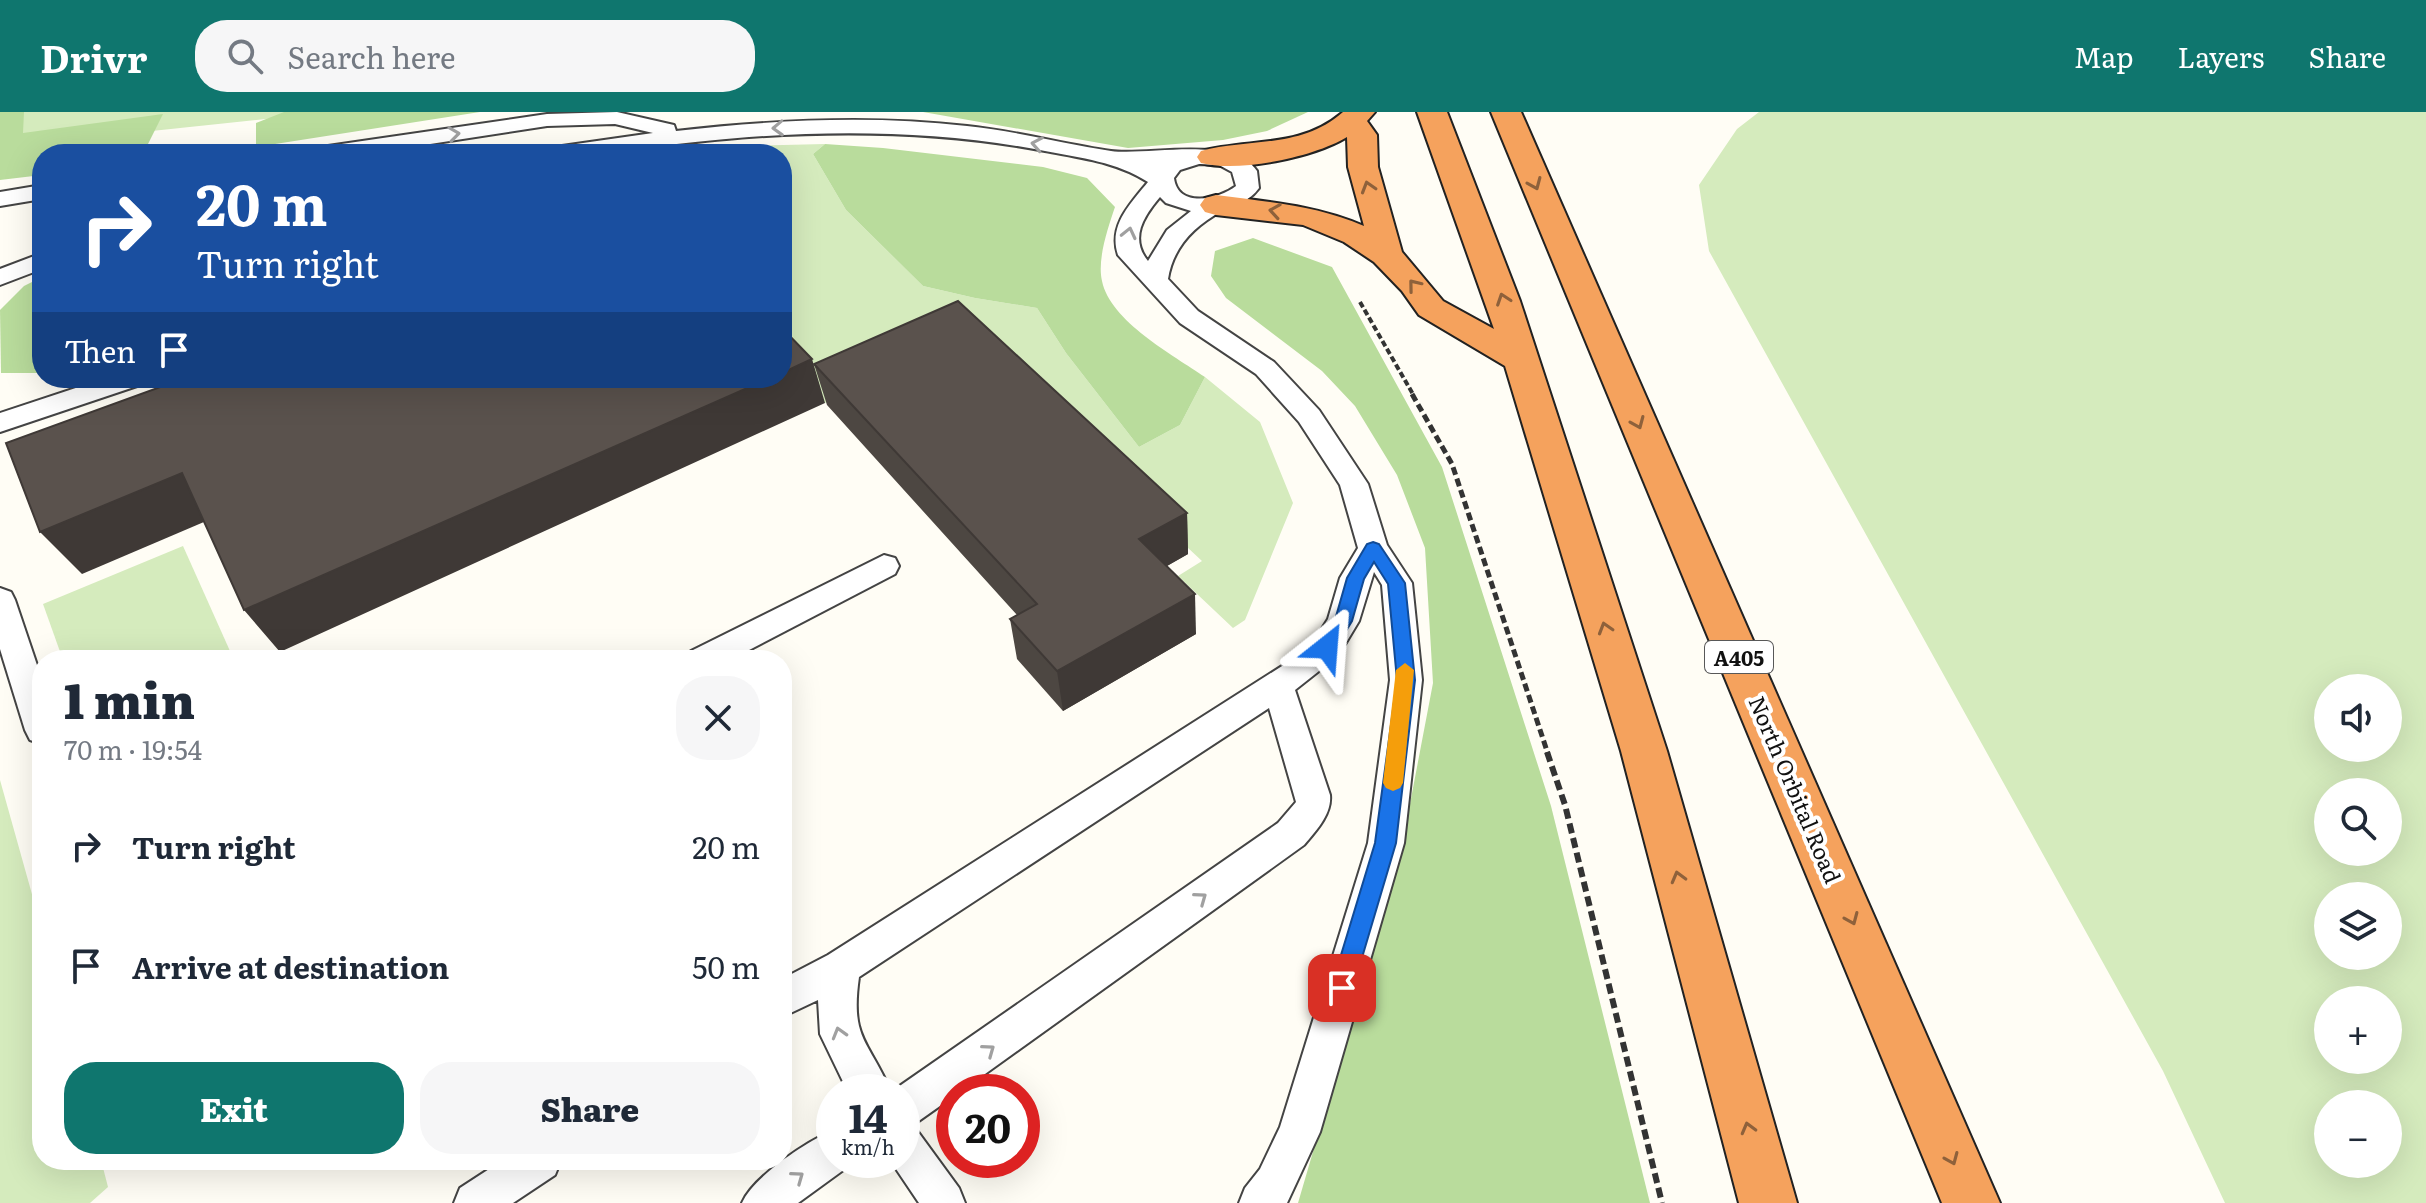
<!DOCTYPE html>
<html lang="en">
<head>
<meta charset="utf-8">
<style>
	body { margin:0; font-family:Literata,serif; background:#f6f6f7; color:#1f2937; height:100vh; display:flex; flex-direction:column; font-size:30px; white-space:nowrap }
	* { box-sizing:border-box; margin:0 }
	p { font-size:26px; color:#747a83 }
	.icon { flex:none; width:44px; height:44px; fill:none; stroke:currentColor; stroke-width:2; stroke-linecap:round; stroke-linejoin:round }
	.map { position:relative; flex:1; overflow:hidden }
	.sheet { position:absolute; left:32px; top:538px; width:760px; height:520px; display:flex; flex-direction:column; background:#fff; border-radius:32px; box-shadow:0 8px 32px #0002 }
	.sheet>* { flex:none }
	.guide { position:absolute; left:32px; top:32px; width:760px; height:244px; border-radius:32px; box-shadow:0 8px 32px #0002; background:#1a4fa0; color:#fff; overflow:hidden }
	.controls { position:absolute; left:2314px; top:562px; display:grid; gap:16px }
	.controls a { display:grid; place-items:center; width:88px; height:88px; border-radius:50%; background:#fff; box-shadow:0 8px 32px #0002; font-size:40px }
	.speed { position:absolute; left:816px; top:962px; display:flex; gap:16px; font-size:40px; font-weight:700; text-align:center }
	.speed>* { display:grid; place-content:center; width:104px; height:104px; border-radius:50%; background:#fff; box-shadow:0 8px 32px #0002; line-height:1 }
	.speed small { font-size:20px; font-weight:400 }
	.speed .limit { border:12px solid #d22; background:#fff; color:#111 }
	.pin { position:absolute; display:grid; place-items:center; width:68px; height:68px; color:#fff; margin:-34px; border-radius:16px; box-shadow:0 4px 12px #0006 }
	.me { position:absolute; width:88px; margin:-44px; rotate:28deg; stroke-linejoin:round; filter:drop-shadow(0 0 6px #0008) }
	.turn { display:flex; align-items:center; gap:28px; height:168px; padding:0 32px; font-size:36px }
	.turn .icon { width:104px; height:104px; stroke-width:2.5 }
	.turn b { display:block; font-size:56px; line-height:68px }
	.then { display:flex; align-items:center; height:76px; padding:0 32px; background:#0003; gap:16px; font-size:30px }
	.round { display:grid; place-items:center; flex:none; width:84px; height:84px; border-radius:32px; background:#f6f6f7 }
	.overview { display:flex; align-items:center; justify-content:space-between; height:136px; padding:0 32px }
	h1 { font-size:48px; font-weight:800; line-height:60px }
	.button { display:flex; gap:16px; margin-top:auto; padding:16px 32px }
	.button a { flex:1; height:92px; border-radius:32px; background:#0f766e; color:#fff; font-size:32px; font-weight:800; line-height:92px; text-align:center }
	.button a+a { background:#f6f6f7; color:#1f2937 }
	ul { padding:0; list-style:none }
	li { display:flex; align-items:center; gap:24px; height:120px; padding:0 32px }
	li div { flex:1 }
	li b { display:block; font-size:30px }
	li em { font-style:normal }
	header { display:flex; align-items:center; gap:48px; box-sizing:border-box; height:112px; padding:0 40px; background:#0f766e; color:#fff }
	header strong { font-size:38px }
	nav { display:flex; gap:44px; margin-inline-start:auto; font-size:28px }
	.search { width:560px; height:72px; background:#f6f6f7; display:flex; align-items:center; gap:20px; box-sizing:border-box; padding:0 28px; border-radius:32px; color:#747a83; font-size:30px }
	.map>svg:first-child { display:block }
	.green { fill:#d5ebbd; fill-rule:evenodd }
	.forest { fill:#b9dc9c }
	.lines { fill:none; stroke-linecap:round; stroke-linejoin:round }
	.lane-casing { stroke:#444; stroke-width:4 }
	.highway-casing { stroke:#222; stroke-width:4 }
	.path-far2 { stroke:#333; stroke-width:4; stroke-dasharray:6 3; stroke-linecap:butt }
	.path-far1 { stroke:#333; stroke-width:5; stroke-dasharray:8 4; stroke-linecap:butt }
	.path { stroke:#333; stroke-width:6; stroke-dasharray:10 5; stroke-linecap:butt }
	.lane { fill:#fff; fill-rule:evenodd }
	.highway { fill:#f5a25d; fill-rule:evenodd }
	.wall { fill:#4d4742 }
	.shaded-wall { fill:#3f3936 }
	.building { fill:#5a524d; stroke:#3f3936; stroke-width:2 }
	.oneway { stroke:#a0a0a0 }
	.oneway2 { stroke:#8e613b }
	.route { fill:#1a73e8; stroke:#114b97; stroke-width:2 }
	.slow { fill:#f59e0b }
	.labels { text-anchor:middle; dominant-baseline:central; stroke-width:8; stroke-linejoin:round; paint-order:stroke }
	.shield { fill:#fff; stroke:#585858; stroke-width:2 }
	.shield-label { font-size:20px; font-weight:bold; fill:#111 }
	.street-label { font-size:22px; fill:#111; stroke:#fff }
</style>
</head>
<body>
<header>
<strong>Drivr</strong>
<div class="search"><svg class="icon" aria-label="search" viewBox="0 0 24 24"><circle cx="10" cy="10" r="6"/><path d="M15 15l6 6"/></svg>Search here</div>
<nav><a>Map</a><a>Layers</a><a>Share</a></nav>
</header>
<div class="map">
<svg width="2426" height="1091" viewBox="0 0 2426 1091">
	<rect width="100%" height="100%" fill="#fffdf5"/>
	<!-- green -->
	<g class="green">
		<path d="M0,0H331L0,35Z"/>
		<path d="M1759,0H2426V1091H2225L2163,959L1709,139L1699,73L1737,17ZM2388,576V636H2328V576ZM2328,680H2388V740H2328ZM2388,784V844H2328V784ZM2388,888V948H2328V888ZM2328,992H2388V1052H2328Z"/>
		<path d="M825,32L813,42L846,98L923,174L975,186L1037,196L1066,241L1139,335L1180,313L1205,265L1260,310L1293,391L1245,508L1233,516L1178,464L1202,449L966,229L825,291L782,245V42H692L689,39L634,42L689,35Z"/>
		<path d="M183,434L234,548H63L43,492Z"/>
		<path d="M0,668L42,818V1048H101L108,1075L90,1091H0Z"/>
	</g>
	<!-- forest -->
	<g class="forest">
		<path d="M0,0H24L23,21L163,2L143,42H42V63L0,68Z"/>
		<path d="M284,0H480L256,35V11Z"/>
		<path d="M923,0H1308L1267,19L1223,28L1128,36Z"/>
		<path d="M825,32L883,36L1043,55L1087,66L1115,95C1108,116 1097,147 1102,169C1110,209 1173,243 1205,265L1180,313L1139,335L1066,241L1037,196L975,186L923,174L846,98L813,42Z"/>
		<path d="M1253,126L1332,155L1442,355L1551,694L1650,1091H1298L1401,739L1433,571L1425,436L1397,363L1355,294L1322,259L1226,186L1211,164L1215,139Z"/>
		<path d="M42,165V261H1L0,198L24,174Z"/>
	</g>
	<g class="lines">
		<defs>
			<g id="lane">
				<path d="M617,0L674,13L676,19C772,8 871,3 967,14C1016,19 1063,32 1111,39C1149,44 1232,23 1257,59L1259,76C1249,90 1236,92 1222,99C1194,114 1173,135 1168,167L1198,199L1274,250L1319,298L1368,372L1387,433L1412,471L1422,568L1404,731L1320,1020L1287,1091H1239L1245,1076L1260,1057L1280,1015L1368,731L1390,568L1382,473L1374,460L1359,509L1338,544L1295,578L1330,683C1332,702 1316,719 1304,733L960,980H954V984L913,1013L959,1076L965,1091H919L890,1048H902V980H891L1278,711L1296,690L1269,596L859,865C850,928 869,928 891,980H848L820,922L818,888L782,905V867L828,843L1293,547L1316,526L1328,507L1340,466L1358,436L1340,373L1299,310L1256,262L1180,211L1118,143C1108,114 1130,92 1148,70C1117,50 1081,46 1045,39C947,20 848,18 749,25C680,30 613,42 544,42L555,35L653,21L615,12L547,14L365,42H310L321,35L547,2ZM1199,52L1219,53L1232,60L1236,74C1219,87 1178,97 1174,66L1180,58ZM1160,85L1166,91L1191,99L1167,118L1148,149C1129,126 1144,104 1160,85Z"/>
				<path d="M42,73V87L0,94V80Z"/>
				<path d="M42,141V157L0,173V157Z"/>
				<path d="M106,266H147L143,272L0,320V301Z"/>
				<path d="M884,443L895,446L899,454L895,462L730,548H686L691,539Z"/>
				<path d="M0,476L11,480L15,488L42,568V632L30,628L25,618L0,537Z"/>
				<path d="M834,1018V1048H851L849,1054L798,1091H742C753,1065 807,1029 834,1018Z"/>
				<path d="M503,1048H561L555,1063L513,1091H454L460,1076Z"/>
			</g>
			<g id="highway">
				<path d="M1343,0H1375L1367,9L1377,23L1378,55L1402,140L1443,189L1494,217L1417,0H1447L1520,189L1667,639L1797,1091H1739L1621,639L1505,254L1419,203L1402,179L1374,150L1344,130L1303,113L1216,103L1205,100L1200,93L1205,86L1216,83C1267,90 1316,93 1364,114L1348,55L1347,25C1314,45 1239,61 1201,51L1197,45L1201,39C1250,26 1301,37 1343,0Z"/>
				<path d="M1491,0H1521L2000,1091H1942Z"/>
			</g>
		</defs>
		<!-- lane casing -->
		<use href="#lane" class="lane-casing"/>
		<!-- highway casing -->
		<use href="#highway" class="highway-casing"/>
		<!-- path-far2 -->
		<path class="path-far2" d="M1360,190L1414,284"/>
		<!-- path-far1 -->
		<path class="path-far1" d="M1412,282L1452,352L1548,642"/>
		<!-- path -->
		<path class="path" d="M1547,640L1565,693L1662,1091"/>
		<!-- lane -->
		<use href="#lane" class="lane"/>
		<!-- highway -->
		<use href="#highway" class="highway"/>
	</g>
	<!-- wall -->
	<path class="wall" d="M814,252L1187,401L1188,442L1167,454L1196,522L1063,599L1017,547L1010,507L1017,503L827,293Z"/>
	<!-- shaded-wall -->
	<g class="shaded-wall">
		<path d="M812,247L825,291L280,540L244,498L770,266H782V261Z"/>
		<path d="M182,361L218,404L82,462L40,420Z"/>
		<path d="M1187,401L1188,442L1142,468L1139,427Z"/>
		<path d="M1195,482L1196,522L1063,599L1057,559Z"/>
	</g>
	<!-- building -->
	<g class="building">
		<path d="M958,189L1187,401L1139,427L1195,482L1057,559L1010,507L1037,492L814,252Z"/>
		<path d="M782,216L812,247L782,261Z"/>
		<path d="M185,266H770L244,498L182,361L40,420L6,331Z"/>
	</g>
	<!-- one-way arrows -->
	<defs><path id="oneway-chevron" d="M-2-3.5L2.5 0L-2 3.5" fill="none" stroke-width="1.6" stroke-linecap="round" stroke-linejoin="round" transform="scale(2)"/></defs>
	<g class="oneway">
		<use href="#oneway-chevron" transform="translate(778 16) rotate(178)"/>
		<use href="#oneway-chevron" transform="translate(454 22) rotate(-8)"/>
		<use href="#oneway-chevron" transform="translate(1037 32) rotate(-170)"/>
		<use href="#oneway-chevron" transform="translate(1129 121) rotate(-77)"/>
		<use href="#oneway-chevron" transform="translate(1201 786) rotate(-36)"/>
		<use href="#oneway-chevron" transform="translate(839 921) rotate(-106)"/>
		<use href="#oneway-chevron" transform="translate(989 938) rotate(-36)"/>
		<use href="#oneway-chevron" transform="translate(798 1065) rotate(-36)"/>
	</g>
	<g class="oneway2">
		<use href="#oneway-chevron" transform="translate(1535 72) rotate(67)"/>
		<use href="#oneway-chevron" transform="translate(1368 75) rotate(-107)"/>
		<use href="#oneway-chevron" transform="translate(1275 99) rotate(-171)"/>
		<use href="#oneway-chevron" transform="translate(1414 173) rotate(-129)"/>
		<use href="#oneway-chevron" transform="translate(1503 187) rotate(-109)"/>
		<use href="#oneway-chevron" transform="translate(1638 311) rotate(67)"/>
		<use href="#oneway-chevron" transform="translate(1605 516) rotate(-107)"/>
		<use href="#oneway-chevron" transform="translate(1678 765) rotate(-105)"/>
		<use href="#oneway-chevron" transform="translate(1852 807) rotate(67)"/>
		<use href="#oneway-chevron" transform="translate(1748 1016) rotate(-105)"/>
		<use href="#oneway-chevron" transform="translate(1952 1047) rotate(67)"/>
	</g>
	<!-- route -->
	<path class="route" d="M1373,430L1379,432L1405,471L1415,568L1396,731L1353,876L1350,883L1342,886L1334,883L1331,876L1375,731L1397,568L1388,472L1374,450L1364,467L1352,509L1333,540H1321L1318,535L1335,508L1347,466L1367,432Z"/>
	<!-- slow -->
	<path class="slow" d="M1405,551L1414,558L1403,671L1400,676L1393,679L1386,676L1383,671L1396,558Z"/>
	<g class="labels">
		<!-- shield labels -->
		<rect class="shield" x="1705" y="529" width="68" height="32" rx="6"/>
		<g class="shield-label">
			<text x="1739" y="545">A405</text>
		</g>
		<!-- street labels -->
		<g class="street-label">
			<text transform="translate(1796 677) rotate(67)">North Orbital Road</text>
		</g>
	</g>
</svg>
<div class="controls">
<a><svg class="icon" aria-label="sound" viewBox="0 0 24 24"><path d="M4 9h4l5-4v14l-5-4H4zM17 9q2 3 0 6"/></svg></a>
<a><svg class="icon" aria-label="search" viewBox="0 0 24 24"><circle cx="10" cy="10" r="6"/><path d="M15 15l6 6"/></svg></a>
<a><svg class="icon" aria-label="layers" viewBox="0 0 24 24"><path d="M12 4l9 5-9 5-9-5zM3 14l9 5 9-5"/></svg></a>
<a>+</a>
<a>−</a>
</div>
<div class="speed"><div>14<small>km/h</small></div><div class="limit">20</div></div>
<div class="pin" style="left:1342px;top:876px;background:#d93025"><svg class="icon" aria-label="arrive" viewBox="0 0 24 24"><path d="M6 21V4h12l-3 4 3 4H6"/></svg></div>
<svg class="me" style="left:1327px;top:535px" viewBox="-20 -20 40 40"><path d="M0-17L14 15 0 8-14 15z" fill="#1a73e8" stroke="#fff" stroke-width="4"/></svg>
<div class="guide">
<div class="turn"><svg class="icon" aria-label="right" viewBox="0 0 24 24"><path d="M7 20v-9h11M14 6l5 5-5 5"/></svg><div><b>20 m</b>Turn right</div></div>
<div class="then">Then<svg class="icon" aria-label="arrive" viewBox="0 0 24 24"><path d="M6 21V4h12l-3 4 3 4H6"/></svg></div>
</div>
<section class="sheet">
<div class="overview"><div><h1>1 min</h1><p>70 m · 19:54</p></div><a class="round"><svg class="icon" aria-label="close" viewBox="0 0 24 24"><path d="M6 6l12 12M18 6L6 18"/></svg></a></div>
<ul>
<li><svg class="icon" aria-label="right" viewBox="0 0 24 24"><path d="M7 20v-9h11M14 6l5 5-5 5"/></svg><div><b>Turn right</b></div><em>20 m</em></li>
<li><svg class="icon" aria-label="arrive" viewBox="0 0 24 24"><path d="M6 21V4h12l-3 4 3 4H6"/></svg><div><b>Arrive at destination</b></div><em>50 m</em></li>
</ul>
<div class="button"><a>Exit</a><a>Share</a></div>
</section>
</div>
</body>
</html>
